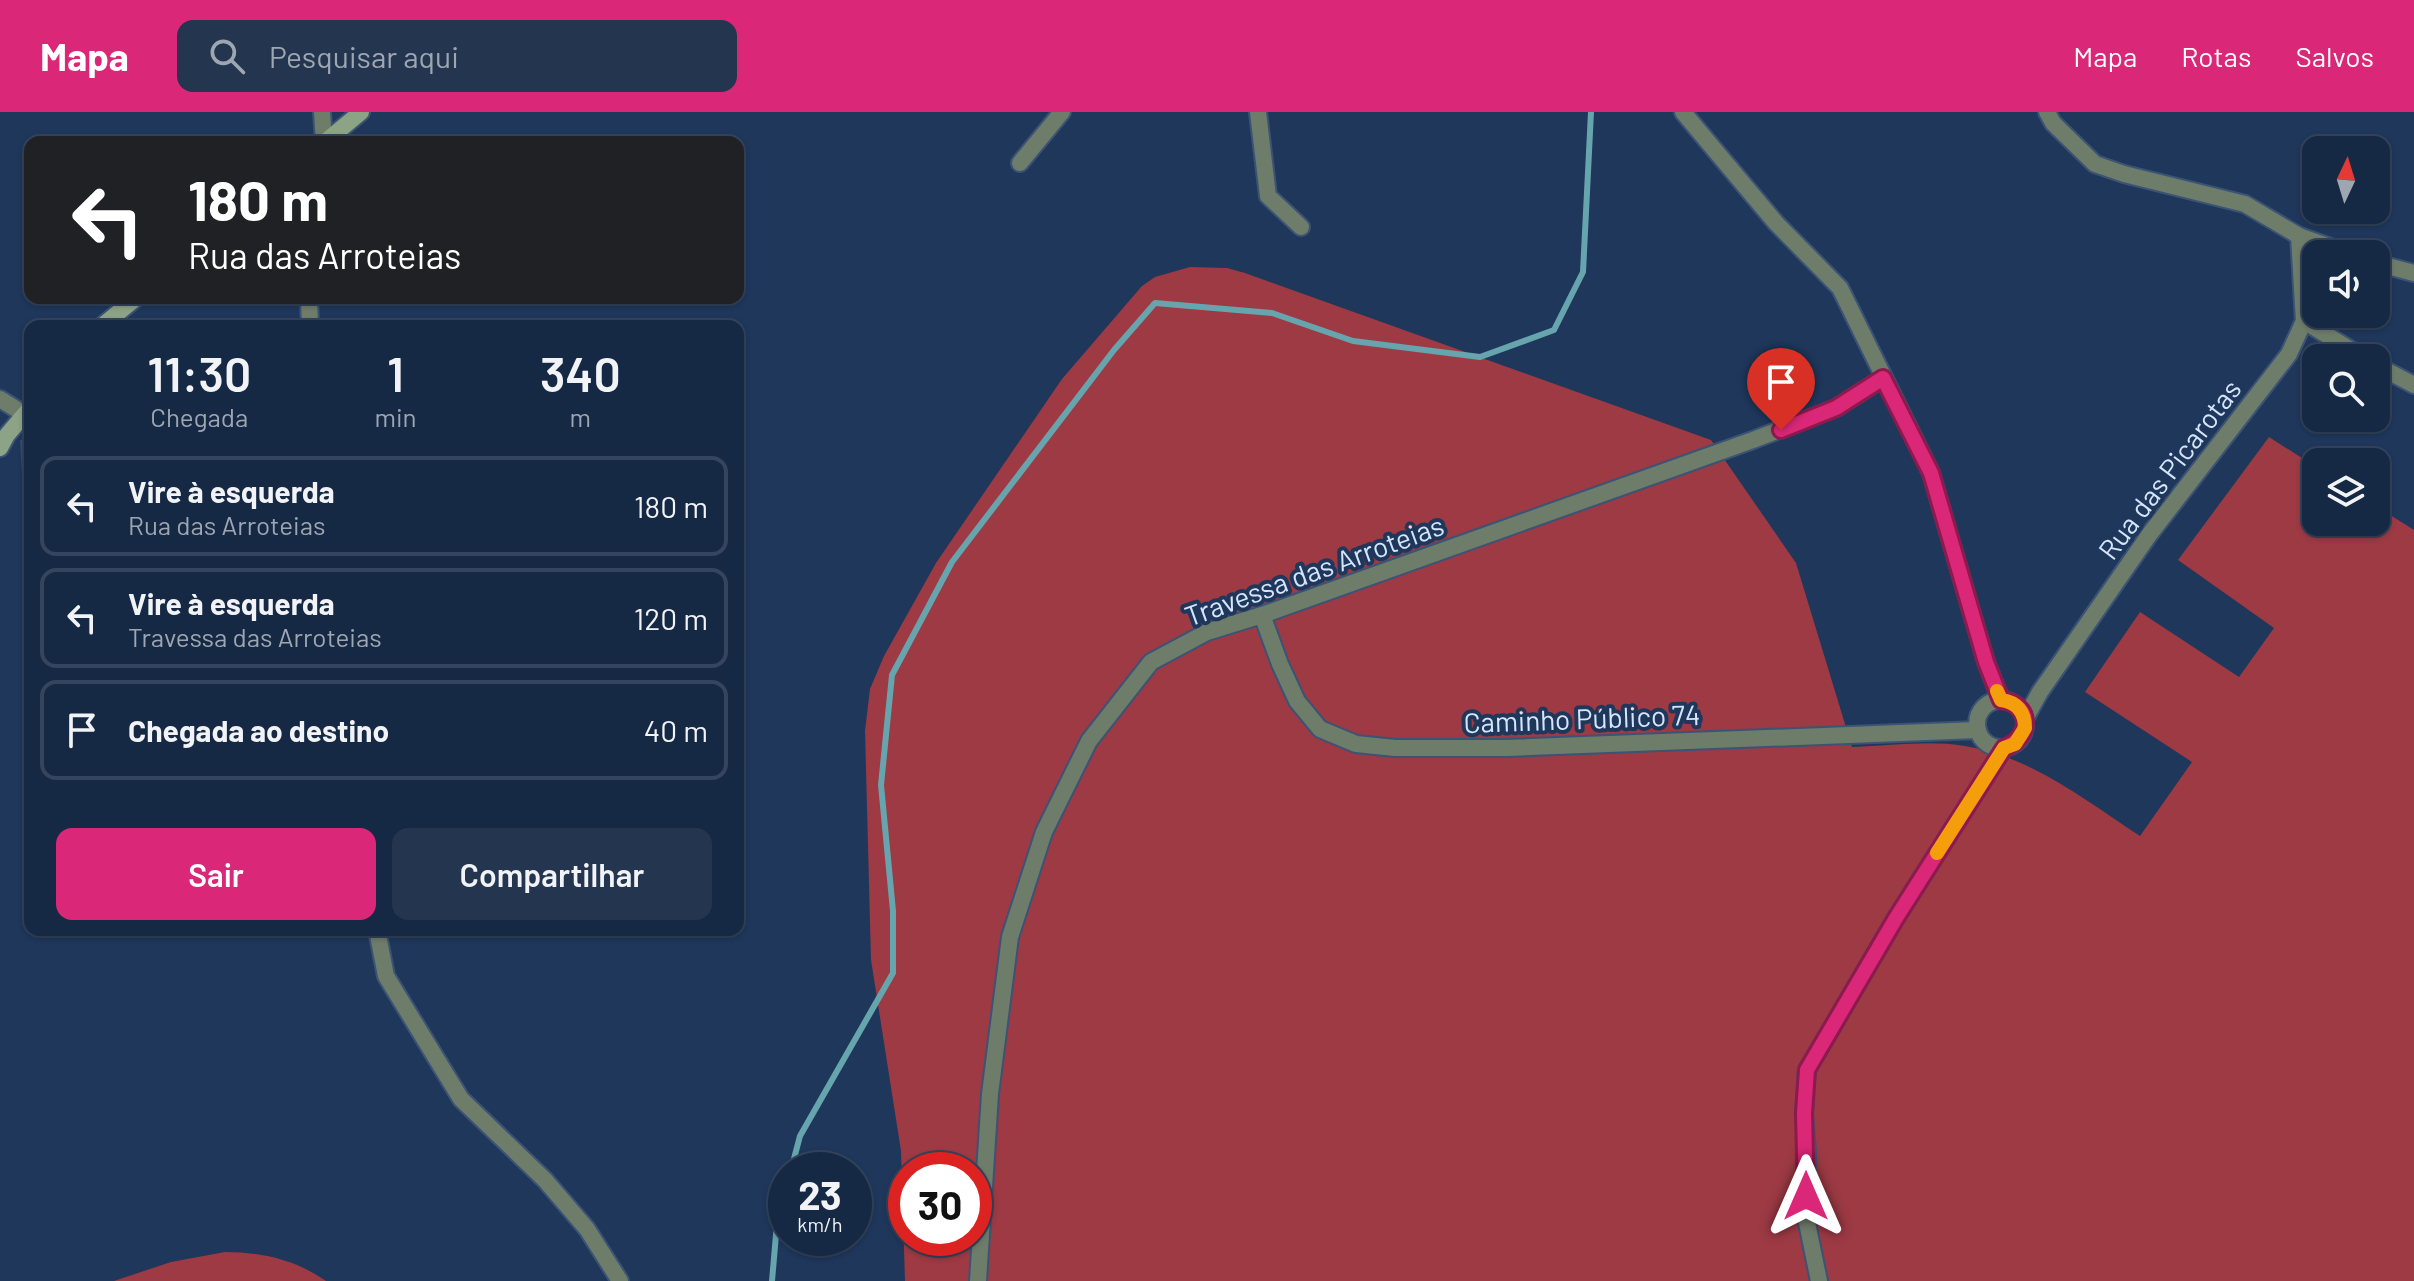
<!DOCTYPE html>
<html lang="pt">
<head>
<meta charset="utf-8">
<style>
	body { margin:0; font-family:Barlow,sans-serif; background:#23354f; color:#f1f3f6; height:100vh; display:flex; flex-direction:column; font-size:30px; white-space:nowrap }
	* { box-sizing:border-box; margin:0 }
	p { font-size:26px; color:#9ea6b2 }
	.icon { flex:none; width:44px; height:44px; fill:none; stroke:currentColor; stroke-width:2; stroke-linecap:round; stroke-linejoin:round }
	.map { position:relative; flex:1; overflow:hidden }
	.panel { position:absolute; left:24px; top:208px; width:720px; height:616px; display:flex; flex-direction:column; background:#162944; border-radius:16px; box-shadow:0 2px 6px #0004,0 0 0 2px #35455d }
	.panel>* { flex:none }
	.banner { position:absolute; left:24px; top:24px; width:720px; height:168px; border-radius:16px; box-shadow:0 2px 6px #0004,0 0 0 2px #35455d; background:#202124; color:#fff; overflow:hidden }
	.needle { width:52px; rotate:4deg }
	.controls { position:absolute; left:2302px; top:24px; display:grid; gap:16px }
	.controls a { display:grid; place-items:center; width:88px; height:88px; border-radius:16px; background:#162944; box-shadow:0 2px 6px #0004,0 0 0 2px #35455d; font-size:40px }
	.speed { position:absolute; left:768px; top:1040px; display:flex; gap:16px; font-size:40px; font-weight:700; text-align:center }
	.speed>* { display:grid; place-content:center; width:104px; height:104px; border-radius:50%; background:#162944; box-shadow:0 2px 6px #0004,0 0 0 2px #35455d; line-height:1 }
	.speed small { font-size:20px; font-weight:400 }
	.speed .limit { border:12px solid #d22; background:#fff; color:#111 }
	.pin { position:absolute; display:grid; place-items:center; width:68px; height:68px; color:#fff; margin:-82px -34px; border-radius:50% 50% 50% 0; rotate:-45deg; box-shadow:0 0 8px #0007 }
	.pin .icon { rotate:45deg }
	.me { position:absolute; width:88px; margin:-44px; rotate:0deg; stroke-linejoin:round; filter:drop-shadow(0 0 6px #0008) }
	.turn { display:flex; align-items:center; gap:28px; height:168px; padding:0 32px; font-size:36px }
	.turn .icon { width:104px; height:104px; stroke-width:2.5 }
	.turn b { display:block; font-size:56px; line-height:68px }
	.eta { display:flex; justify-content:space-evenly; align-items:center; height:136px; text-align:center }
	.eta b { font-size:48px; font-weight:600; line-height:56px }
	.button { display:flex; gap:16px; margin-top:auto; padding:16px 32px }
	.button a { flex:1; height:92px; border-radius:16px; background:#db2777; color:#fff; font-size:32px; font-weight:600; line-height:92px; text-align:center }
	.button a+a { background:#23354f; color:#f1f3f6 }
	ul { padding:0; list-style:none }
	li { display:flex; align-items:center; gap:24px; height:100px; margin:0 16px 12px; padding:0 16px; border:4px solid #35455d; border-radius:16px }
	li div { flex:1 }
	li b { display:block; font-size:30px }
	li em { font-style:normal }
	header { display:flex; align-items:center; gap:48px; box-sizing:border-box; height:112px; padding:0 40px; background:#db2777; color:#fff }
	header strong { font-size:38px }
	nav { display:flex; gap:44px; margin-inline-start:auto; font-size:28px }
	.search { width:560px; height:72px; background:#23354f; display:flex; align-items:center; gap:20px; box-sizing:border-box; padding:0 28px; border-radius:16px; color:#9ea6b2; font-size:30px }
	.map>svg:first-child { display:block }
	.forest { fill:#9d3a44; fill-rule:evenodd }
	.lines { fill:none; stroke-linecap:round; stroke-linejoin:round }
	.stream { stroke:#66a5ad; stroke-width:6 }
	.building { fill:#344e74 }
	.minor-casing { stroke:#3b5375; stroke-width:20 }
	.tertiary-casing { stroke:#3b5375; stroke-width:20 }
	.secondary-casing { stroke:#3b5375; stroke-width:20 }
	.minor { stroke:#6e7c6a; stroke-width:16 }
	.tertiary { stroke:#6e7c6a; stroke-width:16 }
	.secondary { stroke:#8da385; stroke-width:16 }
	.route-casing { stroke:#8e194d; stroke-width:20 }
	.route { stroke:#db2777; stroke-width:14 }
	.slow { stroke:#f59e0b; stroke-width:14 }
	.labels { text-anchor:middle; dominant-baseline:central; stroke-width:8; stroke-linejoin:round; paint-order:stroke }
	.street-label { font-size:28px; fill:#d5e5fc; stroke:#1e375b }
</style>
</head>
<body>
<header>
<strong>Mapa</strong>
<div class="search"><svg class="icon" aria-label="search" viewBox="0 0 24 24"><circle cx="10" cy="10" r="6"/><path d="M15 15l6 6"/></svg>Pesquisar aqui</div>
<nav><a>Mapa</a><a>Rotas</a><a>Salvos</a></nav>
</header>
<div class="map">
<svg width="2414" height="1169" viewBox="0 0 2414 1169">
	<rect width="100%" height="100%" fill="#1e375b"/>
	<!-- forest -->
	<g class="forest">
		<path d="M1190,155L1227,156L1245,161L1711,328L1796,451L1852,635C1889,634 1929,628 1965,634C2032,645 2085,688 2140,724L2192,650L2085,580L2140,500L2239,565L2274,516L2178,448L2269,325L2316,355V410H2376V394L2414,418V1169H905L901,1039L871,848L865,619L870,577L884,544L936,451L1062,267L1142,174L1155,165ZM906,1058H974V1126H906Z"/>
		<path d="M225,1140C261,1140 296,1148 326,1169H114L171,1150Z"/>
	</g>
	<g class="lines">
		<!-- stream -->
		<g class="stream">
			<path d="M791,1058L800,1024L893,861V799L881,673L892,563L952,450L1114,238L1155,191L1272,201L1353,229L1480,245L1554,218L1583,160L1591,0"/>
			<path d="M772,1169L777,1111L786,1076"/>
		</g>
	</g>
	<!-- building -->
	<g class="building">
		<path d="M334,186H361L360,193L333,191Z"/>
		<path d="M30,327V378L23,379L20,328Z"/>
	</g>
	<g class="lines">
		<defs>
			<g id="minor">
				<path d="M1258,0L1268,84L1301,115"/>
				<path d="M1683,0L1776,111L1840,176L1931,361L1986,550L2001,588"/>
				<path d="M2047,0L2053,11L2095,52L2124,62L2245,92L2299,124L2350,142"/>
				<path d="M1020,51L1062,0"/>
				<path d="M2376,151L2414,161"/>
				<path d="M309,186L310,214"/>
				<path d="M2304,209L2364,246"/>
				<path d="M2376,253L2414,273"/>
				<path d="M0,287L24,302"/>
				<path d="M1262,503L1280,552L1297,589L1320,617L1356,632L1395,636H1507L1978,618"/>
				<circle cx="2001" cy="612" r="24"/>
				<path d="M2025,607L2040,580L2149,423L2289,242L2304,209L2299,124"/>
				<path d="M377,818L386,864L461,987L545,1068L587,1117L620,1169"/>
				<path d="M978,1169L990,982L1010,825L1044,720L1089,629L1151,550L1207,520L1262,503L1753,328L1836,296L1883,266"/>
				<path d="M1819,1169L1806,1106L1807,1040L1804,1001L1807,958L1896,806L2004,636"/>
			</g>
			<path id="tertiary" d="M322,0L324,30"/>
			<g id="secondary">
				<path d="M325,30L361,0"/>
				<path d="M102,214L136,186"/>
				<path d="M0,336L7,323L30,296"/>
			</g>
		</defs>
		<!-- minor casing -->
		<use href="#minor" class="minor-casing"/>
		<!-- tertiary casing -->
		<use href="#tertiary" class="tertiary-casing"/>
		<!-- secondary casing -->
		<use href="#secondary" class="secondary-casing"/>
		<!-- minor -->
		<use href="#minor" class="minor"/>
		<!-- tertiary -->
		<use href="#tertiary" class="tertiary"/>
		<!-- secondary -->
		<use href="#secondary" class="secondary"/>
	</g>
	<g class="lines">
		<defs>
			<path id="route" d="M1781,318L1836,296L1883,266L1931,361L1986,550L2001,588C2033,592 2032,626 2004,636L1896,806L1807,958L1804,1001L1806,1084"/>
		</defs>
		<!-- route casing -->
		<use href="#route" class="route-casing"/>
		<!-- route -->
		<use href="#route" class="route"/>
		<!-- slow -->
		<path class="slow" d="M1937,741L2004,636L2015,632L2025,616C2025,600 2017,590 2001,588L1997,579"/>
	</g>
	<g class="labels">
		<!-- street labels -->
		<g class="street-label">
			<text transform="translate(2169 357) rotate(-53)">Rua das Picarotas</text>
			<text transform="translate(1314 458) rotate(-20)">Travessa das Arroteias</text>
			<text transform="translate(1582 606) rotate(-2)">Caminho Público 74</text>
		</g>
	</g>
</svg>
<div class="controls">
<a><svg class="needle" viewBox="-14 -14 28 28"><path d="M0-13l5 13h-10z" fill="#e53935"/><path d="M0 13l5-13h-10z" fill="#9ea6b2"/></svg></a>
<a><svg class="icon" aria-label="sound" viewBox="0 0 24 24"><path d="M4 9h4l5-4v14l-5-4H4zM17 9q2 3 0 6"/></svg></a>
<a><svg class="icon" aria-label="search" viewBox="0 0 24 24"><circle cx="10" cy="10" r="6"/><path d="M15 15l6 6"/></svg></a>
<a><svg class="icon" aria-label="layers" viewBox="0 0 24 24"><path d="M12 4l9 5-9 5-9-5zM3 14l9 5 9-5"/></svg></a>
</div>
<div class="speed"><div>23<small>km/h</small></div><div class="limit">30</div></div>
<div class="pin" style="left:1781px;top:318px;background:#d93025"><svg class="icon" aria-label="arrive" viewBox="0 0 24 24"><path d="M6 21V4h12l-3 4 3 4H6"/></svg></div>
<svg class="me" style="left:1806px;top:1084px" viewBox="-20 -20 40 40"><path d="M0-17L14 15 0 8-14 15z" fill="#db2777" stroke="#fff" stroke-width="4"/></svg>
<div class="banner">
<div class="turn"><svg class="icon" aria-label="left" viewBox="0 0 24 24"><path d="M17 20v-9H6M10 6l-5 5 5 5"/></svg><div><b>180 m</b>Rua das Arroteias</div></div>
</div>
<section class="panel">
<div class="eta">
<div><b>11:30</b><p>Chegada</p></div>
<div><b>1</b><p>min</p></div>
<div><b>340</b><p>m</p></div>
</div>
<ul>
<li><svg class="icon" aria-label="left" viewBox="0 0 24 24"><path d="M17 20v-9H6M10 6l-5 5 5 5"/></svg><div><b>Vire à esquerda</b><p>Rua das Arroteias</p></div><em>180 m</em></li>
<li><svg class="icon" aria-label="left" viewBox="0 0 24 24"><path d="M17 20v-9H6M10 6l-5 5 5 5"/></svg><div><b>Vire à esquerda</b><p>Travessa das Arroteias</p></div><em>120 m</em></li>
<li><svg class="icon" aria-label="arrive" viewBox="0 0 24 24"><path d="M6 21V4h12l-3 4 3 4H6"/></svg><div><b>Chegada ao destino</b></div><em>40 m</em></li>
</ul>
<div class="button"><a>Sair</a><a>Compartilhar</a></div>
</section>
</div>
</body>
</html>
